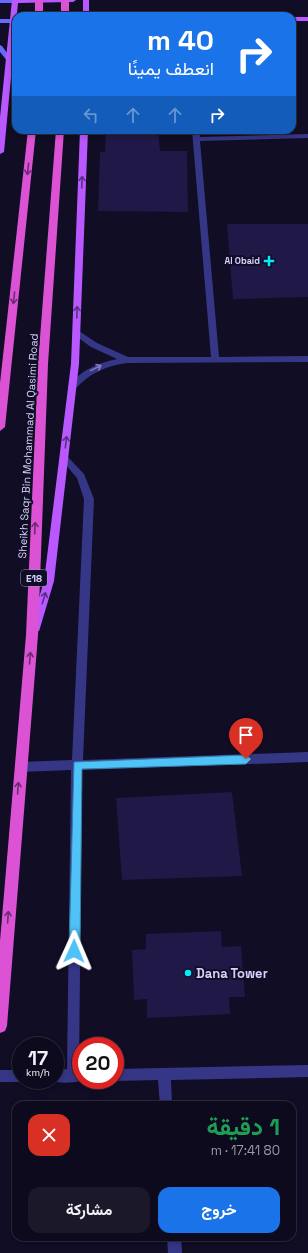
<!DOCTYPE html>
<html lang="ar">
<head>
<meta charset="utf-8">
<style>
	body { margin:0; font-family:"Space Grotesk",Vazirmatn,sans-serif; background:#1a1829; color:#f1f3f6; direction:rtl; height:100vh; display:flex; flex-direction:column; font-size:15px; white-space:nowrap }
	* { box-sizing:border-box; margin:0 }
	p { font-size:13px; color:#9a9aa3 }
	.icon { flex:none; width:22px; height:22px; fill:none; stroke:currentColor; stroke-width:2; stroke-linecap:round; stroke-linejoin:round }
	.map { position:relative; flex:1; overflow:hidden; direction:ltr }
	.panel { position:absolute; left:12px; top:1101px; width:284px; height:140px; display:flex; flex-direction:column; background:#0c0a1c; border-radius:12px; box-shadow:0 2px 6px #0003,0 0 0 1px #2c2b3b; direction:rtl }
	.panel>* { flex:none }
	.top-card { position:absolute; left:12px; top:12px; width:284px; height:122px; border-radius:12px; box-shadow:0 2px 6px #0003,0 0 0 1px #2c2b3b; direction:rtl; background:#1a73e8; color:#fff; overflow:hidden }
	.speed { position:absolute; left:12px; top:1037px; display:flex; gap:8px; font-size:20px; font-weight:700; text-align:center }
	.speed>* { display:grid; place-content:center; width:52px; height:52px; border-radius:50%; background:#0c0a1c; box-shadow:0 2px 6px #0003,0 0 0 1px #2c2b3b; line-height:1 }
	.speed small { font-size:10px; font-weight:400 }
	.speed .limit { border:6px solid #d22; background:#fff; color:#111 }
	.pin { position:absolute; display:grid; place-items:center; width:34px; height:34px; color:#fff; margin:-41px -17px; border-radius:50% 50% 50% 0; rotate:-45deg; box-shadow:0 0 4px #0007 }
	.pin .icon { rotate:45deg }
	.me { position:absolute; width:44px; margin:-22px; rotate:1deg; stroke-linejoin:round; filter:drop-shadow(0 0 3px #0008) }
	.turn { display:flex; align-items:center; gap:14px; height:84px; padding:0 16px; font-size:18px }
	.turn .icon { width:52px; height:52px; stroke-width:2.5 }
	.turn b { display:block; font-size:28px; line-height:34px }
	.lanes { display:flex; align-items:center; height:38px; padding:0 16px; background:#0003; justify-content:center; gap:20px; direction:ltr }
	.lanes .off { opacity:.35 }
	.round { display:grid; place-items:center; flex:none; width:42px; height:42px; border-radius:12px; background:#1a1829 }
	.overview { display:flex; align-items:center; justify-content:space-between; height:68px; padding:0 16px }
	h1 { font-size:24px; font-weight:700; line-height:30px; color:#1e9e55 }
	.action { display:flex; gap:8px; margin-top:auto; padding:8px 16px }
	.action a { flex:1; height:46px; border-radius:12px; background:#1a73e8; color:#fff; font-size:16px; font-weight:700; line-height:46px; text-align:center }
	.action a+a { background:#1a1829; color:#f1f3f6 }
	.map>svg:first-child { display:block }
	.building { fill:#201847 }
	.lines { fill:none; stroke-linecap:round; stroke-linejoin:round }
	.service { fill:#363687; fill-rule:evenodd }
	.secondary { fill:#686aff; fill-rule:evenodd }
	.primary { fill:#ba58ff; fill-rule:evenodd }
	.trunk { fill:#dc52d4; fill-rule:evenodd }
	.trunk-bridge { stroke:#dc52d4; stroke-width:8 }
	.oneway { stroke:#6c2c74 }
	.oneway2 { stroke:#5c2f87 }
	.oneway3 { stroke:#7e7cbd }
	.route { fill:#4fc3f7; stroke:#337fa1 }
	.poi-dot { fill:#00edfc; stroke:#100d25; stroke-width:1.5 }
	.labels { text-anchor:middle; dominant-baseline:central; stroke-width:4; stroke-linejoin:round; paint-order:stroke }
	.far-poi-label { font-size:9px; font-weight:bold; fill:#d5d1ff; stroke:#100d25; text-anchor:end }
	.shield { fill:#100d25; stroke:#9a96be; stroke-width:1 }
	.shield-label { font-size:10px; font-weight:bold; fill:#d5d1ff }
	.street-label { font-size:11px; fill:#d5d1ff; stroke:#100d25 }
	.near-poi-label { font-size:13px; font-weight:bold; fill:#d5d1ff; stroke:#100d25; text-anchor:start }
</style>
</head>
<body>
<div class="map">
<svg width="308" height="1253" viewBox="0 0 308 1253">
	<rect width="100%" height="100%" fill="#100d25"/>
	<!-- building -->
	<g class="building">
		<path d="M106,130H158L160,151H187L188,212L98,211L100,152H105Z"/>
		<path d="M227,224H308V297L233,299Z"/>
		<path d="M232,792L242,876L122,880L116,798Z"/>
		<path d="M221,931L222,947L241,946L245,997H229L230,1014L147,1018V999L134,1000L132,950L146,949V934Z"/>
	</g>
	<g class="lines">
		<!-- service -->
		<g class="service">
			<path d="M192,130H200V137L308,134V138L200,141L219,357L308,356V362L127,363C106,366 90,373 75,389H69L68,387L69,385C82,370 97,363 117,359L91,347L73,334V330L76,329L97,343L128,357H211Z"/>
			<path d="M64,455L67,456L84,474L94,499L83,760L308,752V762L82,770L79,1069H81V1080H84C76,1083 58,1084 50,1080H55V1070L67,1069L71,770L20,772L16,771L15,767L16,763L20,762L72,760L84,499L77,478L60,458Z"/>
			<path d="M308,1065V1077L171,1080L172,1105H160L158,1080L115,1081L112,1080H115V1069Z"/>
			<path d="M0,1070H21V1080H25L21,1082H0Z"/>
			<path d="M167,1237H181L182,1253H168Z"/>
		</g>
		<!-- secondary -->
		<g class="secondary">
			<path d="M0,0H17L18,1L15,3H0Z"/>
			<path d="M0,19H13L16,21L13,23H0Z"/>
			<path d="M0,45L2,46L12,60V62H8L0,52Z"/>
		</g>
		<!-- primary -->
		<g class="primary">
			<path d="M12,0H76L73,2L18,3L4,152L0,154V117Z"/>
			<rect x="83" y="0" width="6" height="16"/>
			<rect x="292" y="17" width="16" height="4"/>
			<path d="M80,130H88L79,364L54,581L40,628L39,631H31L30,628L44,581L71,364Z"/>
		</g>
		<!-- trunk -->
		<g class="trunk">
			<path d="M28,130H36L5,427L0,431V383Z"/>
			<path d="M56,130H64L48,364L38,635L7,1026L5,1031L0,1033V941L26,635L38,364Z"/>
		</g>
		<!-- trunk-bridge -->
		<g class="trunk-bridge">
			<path d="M39,0V16"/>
			<path d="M65,0V16"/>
		</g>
	</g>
	<!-- one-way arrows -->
	<defs><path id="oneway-shaft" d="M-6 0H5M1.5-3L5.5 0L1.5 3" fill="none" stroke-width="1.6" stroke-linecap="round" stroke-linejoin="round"/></defs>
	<g class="oneway">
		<use href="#oneway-shaft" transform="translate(28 169) rotate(96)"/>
		<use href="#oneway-shaft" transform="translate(14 298) rotate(96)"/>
		<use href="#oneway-shaft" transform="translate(35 528) rotate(-87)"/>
		<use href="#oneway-shaft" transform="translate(30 658) rotate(-85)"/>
		<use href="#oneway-shaft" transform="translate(18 788) rotate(-86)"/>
		<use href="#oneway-shaft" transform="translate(8 917) rotate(-86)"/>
	</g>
	<g class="oneway2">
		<use href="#oneway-shaft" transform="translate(82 182) rotate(-88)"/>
		<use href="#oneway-shaft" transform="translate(77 312) rotate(-88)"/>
		<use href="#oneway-shaft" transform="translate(66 442) rotate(-83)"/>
		<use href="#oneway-shaft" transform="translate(44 598) rotate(-73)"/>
	</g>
	<use class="oneway3" href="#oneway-shaft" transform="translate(96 368) rotate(-26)"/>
	<!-- route -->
	<path class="route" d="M246,755L251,759L246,764L82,769L80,951L78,955L74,957L71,955L69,951L74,762Z"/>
	<!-- markers -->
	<g class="poi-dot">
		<path d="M267 255h4v4h4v4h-4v4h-4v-4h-4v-4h4z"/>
		<circle cx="188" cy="973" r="4"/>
	</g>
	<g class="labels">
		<!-- far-poi labels -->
		<g class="far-poi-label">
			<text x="260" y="261">Al Obaid</text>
		</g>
		<!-- shield labels -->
		<rect class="shield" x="21" y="570" width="26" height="16" rx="3"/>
		<g class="shield-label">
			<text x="34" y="578">E18</text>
		</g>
		<!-- street labels -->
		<g class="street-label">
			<text transform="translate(28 446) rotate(-87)">Sheikh Saqr Bin Mohammad Al Qasimi Road</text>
		</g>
		<!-- near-poi labels -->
		<g class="near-poi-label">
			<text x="196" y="973">Dana Tower</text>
		</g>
	</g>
</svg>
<div class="speed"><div>17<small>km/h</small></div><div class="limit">20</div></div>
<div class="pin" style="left:246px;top:759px;background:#d93025"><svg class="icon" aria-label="arrive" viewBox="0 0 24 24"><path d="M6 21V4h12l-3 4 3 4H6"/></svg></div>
<svg class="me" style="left:74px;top:951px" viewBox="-20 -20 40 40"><path d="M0-17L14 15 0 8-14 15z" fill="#4fc3f7" stroke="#fff" stroke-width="4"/></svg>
<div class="top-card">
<div class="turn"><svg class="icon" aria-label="right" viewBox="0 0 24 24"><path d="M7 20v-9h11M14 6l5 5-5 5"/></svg><div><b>40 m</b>انعطف يمينًا</div></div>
<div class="lanes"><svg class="icon off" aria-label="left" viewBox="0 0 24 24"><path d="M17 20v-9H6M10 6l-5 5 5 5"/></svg><svg class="icon off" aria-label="ahead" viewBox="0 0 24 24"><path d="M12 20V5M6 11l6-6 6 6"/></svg><svg class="icon off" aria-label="ahead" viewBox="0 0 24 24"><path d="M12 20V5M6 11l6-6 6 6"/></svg><svg class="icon" aria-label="right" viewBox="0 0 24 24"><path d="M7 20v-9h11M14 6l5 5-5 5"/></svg></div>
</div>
<section class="panel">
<div class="overview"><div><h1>1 دقيقة</h1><p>80 m · 17:41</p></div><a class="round" style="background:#d93025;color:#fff"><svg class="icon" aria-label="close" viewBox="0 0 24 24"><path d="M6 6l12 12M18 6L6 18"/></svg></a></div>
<div class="action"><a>خروج</a><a>مشاركة</a></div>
</section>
</div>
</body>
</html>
